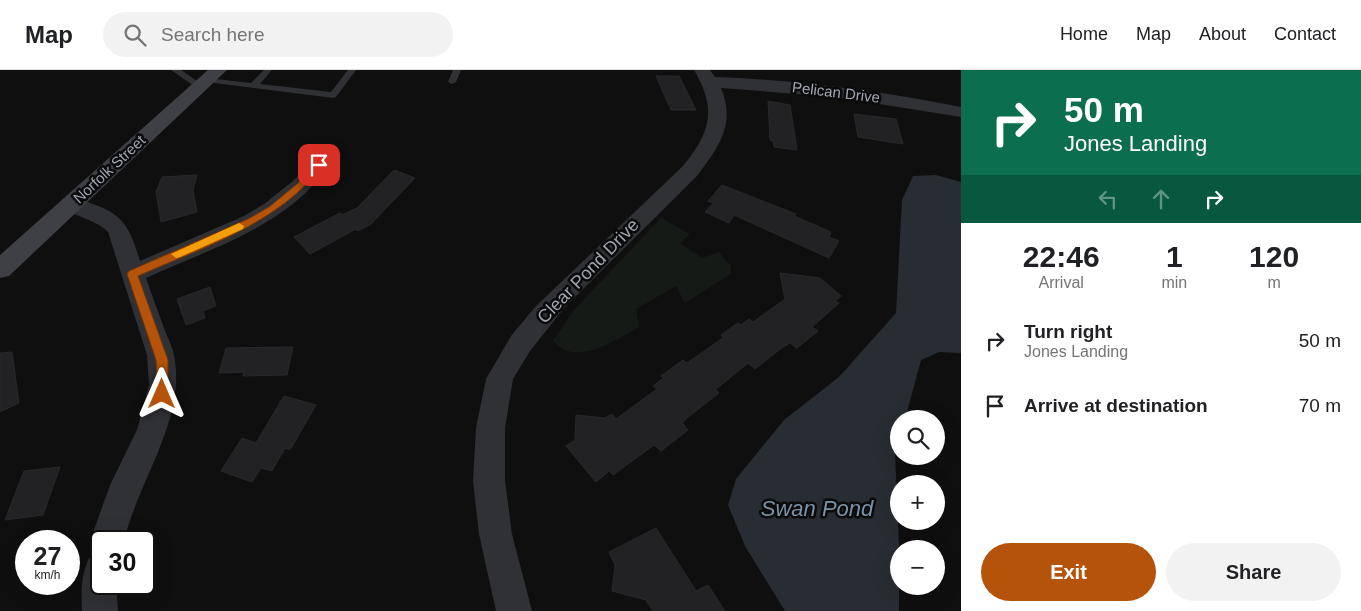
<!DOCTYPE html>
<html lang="en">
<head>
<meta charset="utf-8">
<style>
	body { margin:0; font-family:Arial,sans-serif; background:#f2f2f2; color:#202124; height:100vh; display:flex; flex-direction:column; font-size:19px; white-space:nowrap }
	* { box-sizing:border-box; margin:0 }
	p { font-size:16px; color:#757577 }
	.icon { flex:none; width:28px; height:28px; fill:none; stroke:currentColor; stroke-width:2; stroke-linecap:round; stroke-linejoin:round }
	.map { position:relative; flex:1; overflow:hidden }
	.details { display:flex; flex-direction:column; background:#fff; width:400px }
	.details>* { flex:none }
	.hud { background:#0b6e4f; color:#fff; overflow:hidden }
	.controls { position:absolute; left:890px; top:340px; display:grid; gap:10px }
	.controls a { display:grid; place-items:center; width:55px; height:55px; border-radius:50%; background:#fff; box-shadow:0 5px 20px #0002; font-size:25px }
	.speed { position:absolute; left:15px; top:460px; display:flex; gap:10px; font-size:25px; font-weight:700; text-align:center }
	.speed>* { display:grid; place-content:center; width:65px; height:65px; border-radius:50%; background:#fff; box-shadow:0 5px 20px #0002; line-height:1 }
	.speed small { font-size:12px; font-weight:400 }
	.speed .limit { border:2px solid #111; border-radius:8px; background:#fff; color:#111 }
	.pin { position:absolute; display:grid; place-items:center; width:42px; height:42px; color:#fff; margin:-21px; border-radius:10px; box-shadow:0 2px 8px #0006 }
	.me { position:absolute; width:55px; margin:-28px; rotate:0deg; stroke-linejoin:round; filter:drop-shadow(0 0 4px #0008) }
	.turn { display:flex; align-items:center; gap:18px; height:105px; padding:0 20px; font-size:22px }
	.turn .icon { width:65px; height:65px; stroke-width:2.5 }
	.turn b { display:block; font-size:35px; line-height:42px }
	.lanes { display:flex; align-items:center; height:48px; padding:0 20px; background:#0003; justify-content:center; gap:25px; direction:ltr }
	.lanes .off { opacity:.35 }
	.eta { display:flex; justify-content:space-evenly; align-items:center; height:85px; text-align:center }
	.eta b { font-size:30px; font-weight:700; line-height:35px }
	.action { display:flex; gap:10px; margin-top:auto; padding:10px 20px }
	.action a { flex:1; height:58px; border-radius:30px; background:#b45309; color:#fff; font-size:20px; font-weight:700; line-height:58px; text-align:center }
	.action a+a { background:#f2f2f2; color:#202124 }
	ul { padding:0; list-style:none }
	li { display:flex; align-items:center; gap:15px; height:65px; padding:0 20px }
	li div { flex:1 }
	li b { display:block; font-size:19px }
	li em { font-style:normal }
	header { display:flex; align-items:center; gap:30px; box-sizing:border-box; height:70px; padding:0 25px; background:#fff; border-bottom:1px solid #e0e0e0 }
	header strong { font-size:24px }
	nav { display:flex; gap:28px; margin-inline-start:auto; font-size:18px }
	.search { width:350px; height:45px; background:#f2f2f2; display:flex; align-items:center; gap:12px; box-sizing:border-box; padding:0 18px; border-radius:28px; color:#757577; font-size:19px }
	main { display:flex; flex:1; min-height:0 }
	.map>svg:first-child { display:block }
	.green { fill:#161a16 }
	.water { fill:#272d32 }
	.building { fill:#222224; stroke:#29292c }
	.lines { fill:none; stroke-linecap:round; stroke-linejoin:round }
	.lane { fill:#303135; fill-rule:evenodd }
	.street { fill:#303135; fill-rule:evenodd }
	.secondary { fill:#3f4045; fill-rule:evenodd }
	.route { fill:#b45309; stroke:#753606 }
	.slow { fill:#f59e0b }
	.labels { text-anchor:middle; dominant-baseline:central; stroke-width:5; stroke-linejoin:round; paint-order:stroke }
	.far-street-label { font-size:15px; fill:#a1a6b0; stroke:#0a0a0b }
	.street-label { font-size:18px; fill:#a1a6b0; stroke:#0a0a0b }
	.near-water-label { font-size:22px; font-style:italic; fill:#7a93a9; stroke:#0a0a0b }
</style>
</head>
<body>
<header>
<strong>Map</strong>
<div class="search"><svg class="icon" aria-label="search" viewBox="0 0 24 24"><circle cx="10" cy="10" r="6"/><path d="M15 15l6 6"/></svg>Search here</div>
<nav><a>Home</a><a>Map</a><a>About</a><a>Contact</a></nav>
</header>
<main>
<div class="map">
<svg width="961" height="541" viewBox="0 0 961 541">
	<rect width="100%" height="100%" fill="#0f0f10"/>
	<!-- green -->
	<path class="green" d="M661,148L690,164L680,173L702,188L719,182L731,196V204L685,233L676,216L636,239L639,257C615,270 576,298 553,271L574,240Z"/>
	<!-- water -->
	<path class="water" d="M936,105L961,112V283L939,282L921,290L905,349H899V370L895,383L899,474V541H785L745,476L728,435L736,409L784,350L839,307L896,243L902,130L913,106Z"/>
	<!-- building -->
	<g class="building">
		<path d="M656,6H679L696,40H671Z"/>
		<path d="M768,31L790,35L797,80L774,77L773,71L770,70Z"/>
		<path d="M854,44L896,49L903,74L858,67Z"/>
		<path d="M394,100L415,108L371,154L358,161L356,159L310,184L294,167L340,143L342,145L357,138Z"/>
		<path d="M197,105L193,120L197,142L161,152L156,122L162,107Z"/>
		<path d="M722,115L796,144L794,146L831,162L829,167L839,171L829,188L734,145L729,153L705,142L713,133L708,131Z"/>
		<path d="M780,203L820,208L841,226L835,231L839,233L812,257L818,261L797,278L790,273L783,277L755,299L748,293L715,320L719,323L687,348L682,353L688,360L661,381L654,375L613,405L609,401L596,412L566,376L575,370L576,345L605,348L612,344L616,349L657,319L653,316L664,308L661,306L683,290L687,293L723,268L721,265L738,253L741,255L749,249L753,252L785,229Z"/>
		<path d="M210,217L216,236L203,241L205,248L186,255L177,229Z"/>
		<path d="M293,277L287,305L243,306L244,302L219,303L226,278Z"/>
		<path d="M12,282L19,333L0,342V283Z"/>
		<path d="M284,326L316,335L290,380L285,378L272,401L261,398L252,412L221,401L242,368L256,373Z"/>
		<path d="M60,397L43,445L5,450L24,401Z"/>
		<path d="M656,458L696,521L708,515L725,541H653L646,530L612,521L615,495L609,482Z"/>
	</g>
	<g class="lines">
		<!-- lane -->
		<g class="lane">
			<path d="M171,0H181L204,16L197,18Z"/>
			<path d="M264,0H272L260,14L331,22L348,0H356L336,27L333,28L207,12L203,10L207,8L251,13Z"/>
			<path d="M453,0H461L456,12L452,14L448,12Z"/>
		</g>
		<!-- street -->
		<g class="street">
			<path d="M694,0H710L715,7C798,10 879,21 961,37V47L836,27L721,18C736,54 719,77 697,106L565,237L530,281L513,309L505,358V411L512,464L532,541H496L479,464L473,411L476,358L486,309L511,266L535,237L683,96C711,62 717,39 694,0Z"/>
			<path d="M319,89L326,91L329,95C289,156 209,179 146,208C152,225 158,242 164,258C168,269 174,279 175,291C184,352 138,412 124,471H101V514H116L118,541H82C81,521 81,506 89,488L98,484L95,483L90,471L110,415L137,360L149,315L147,285L108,162C95,148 68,146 60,134L63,129C73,126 80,129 90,133C124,144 130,158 140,191L244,146L264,134L293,111L312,91Z"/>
		</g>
		<!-- secondary -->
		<path class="secondary" d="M208,0H227L9,206L0,208V185Z"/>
	</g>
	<!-- route -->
	<path class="route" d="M316,93L323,95C279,154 203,177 138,206L168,290V324L167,328H158L156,290L127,204L129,201L248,149L269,137L297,114Z"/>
	<!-- slow -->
	<path class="slow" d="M239,153L244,156L243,159L180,187L176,188L171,184Z"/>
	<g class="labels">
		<!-- far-street labels -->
		<g class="far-street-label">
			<text transform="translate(836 22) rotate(7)">Pelican Drive</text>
			<text transform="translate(109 99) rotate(-43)">Norfolk Street</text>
		</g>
		<!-- street labels -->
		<g class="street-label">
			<text transform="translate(588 201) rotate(-46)">Clear Pond Drive</text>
		</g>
		<!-- near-water labels -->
		<g class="near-water-label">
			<text x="817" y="438">Swan Pond</text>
		</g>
	</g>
</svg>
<div class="controls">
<a><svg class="icon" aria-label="search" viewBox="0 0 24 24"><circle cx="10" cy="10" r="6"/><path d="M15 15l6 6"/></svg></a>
<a>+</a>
<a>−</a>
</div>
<div class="speed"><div>27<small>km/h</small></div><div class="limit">30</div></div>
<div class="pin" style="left:319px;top:95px;background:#d93025"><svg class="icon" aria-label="arrive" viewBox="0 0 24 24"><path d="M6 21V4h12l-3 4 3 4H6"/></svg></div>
<svg class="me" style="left:162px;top:324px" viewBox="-20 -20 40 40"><path d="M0-17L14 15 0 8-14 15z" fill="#b45309" stroke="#fff" stroke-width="4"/></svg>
</div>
<section class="details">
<div class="hud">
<div class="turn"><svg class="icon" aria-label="right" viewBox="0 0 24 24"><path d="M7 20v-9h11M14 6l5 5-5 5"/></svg><div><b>50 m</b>Jones Landing</div></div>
<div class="lanes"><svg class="icon off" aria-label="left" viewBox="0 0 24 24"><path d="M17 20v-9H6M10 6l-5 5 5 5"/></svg><svg class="icon off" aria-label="ahead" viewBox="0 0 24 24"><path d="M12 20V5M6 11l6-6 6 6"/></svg><svg class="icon" aria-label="right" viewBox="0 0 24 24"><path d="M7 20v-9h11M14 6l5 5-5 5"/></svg></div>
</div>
<div class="eta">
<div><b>22:46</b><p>Arrival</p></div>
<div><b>1</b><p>min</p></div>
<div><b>120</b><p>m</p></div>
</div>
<ul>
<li><svg class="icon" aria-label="right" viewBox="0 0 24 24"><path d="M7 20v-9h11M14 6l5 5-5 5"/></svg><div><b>Turn right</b><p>Jones Landing</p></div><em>50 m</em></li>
<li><svg class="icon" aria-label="arrive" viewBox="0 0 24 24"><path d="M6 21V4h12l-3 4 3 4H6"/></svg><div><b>Arrive at destination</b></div><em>70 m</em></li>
</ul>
<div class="action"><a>Exit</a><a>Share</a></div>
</section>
</main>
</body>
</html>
